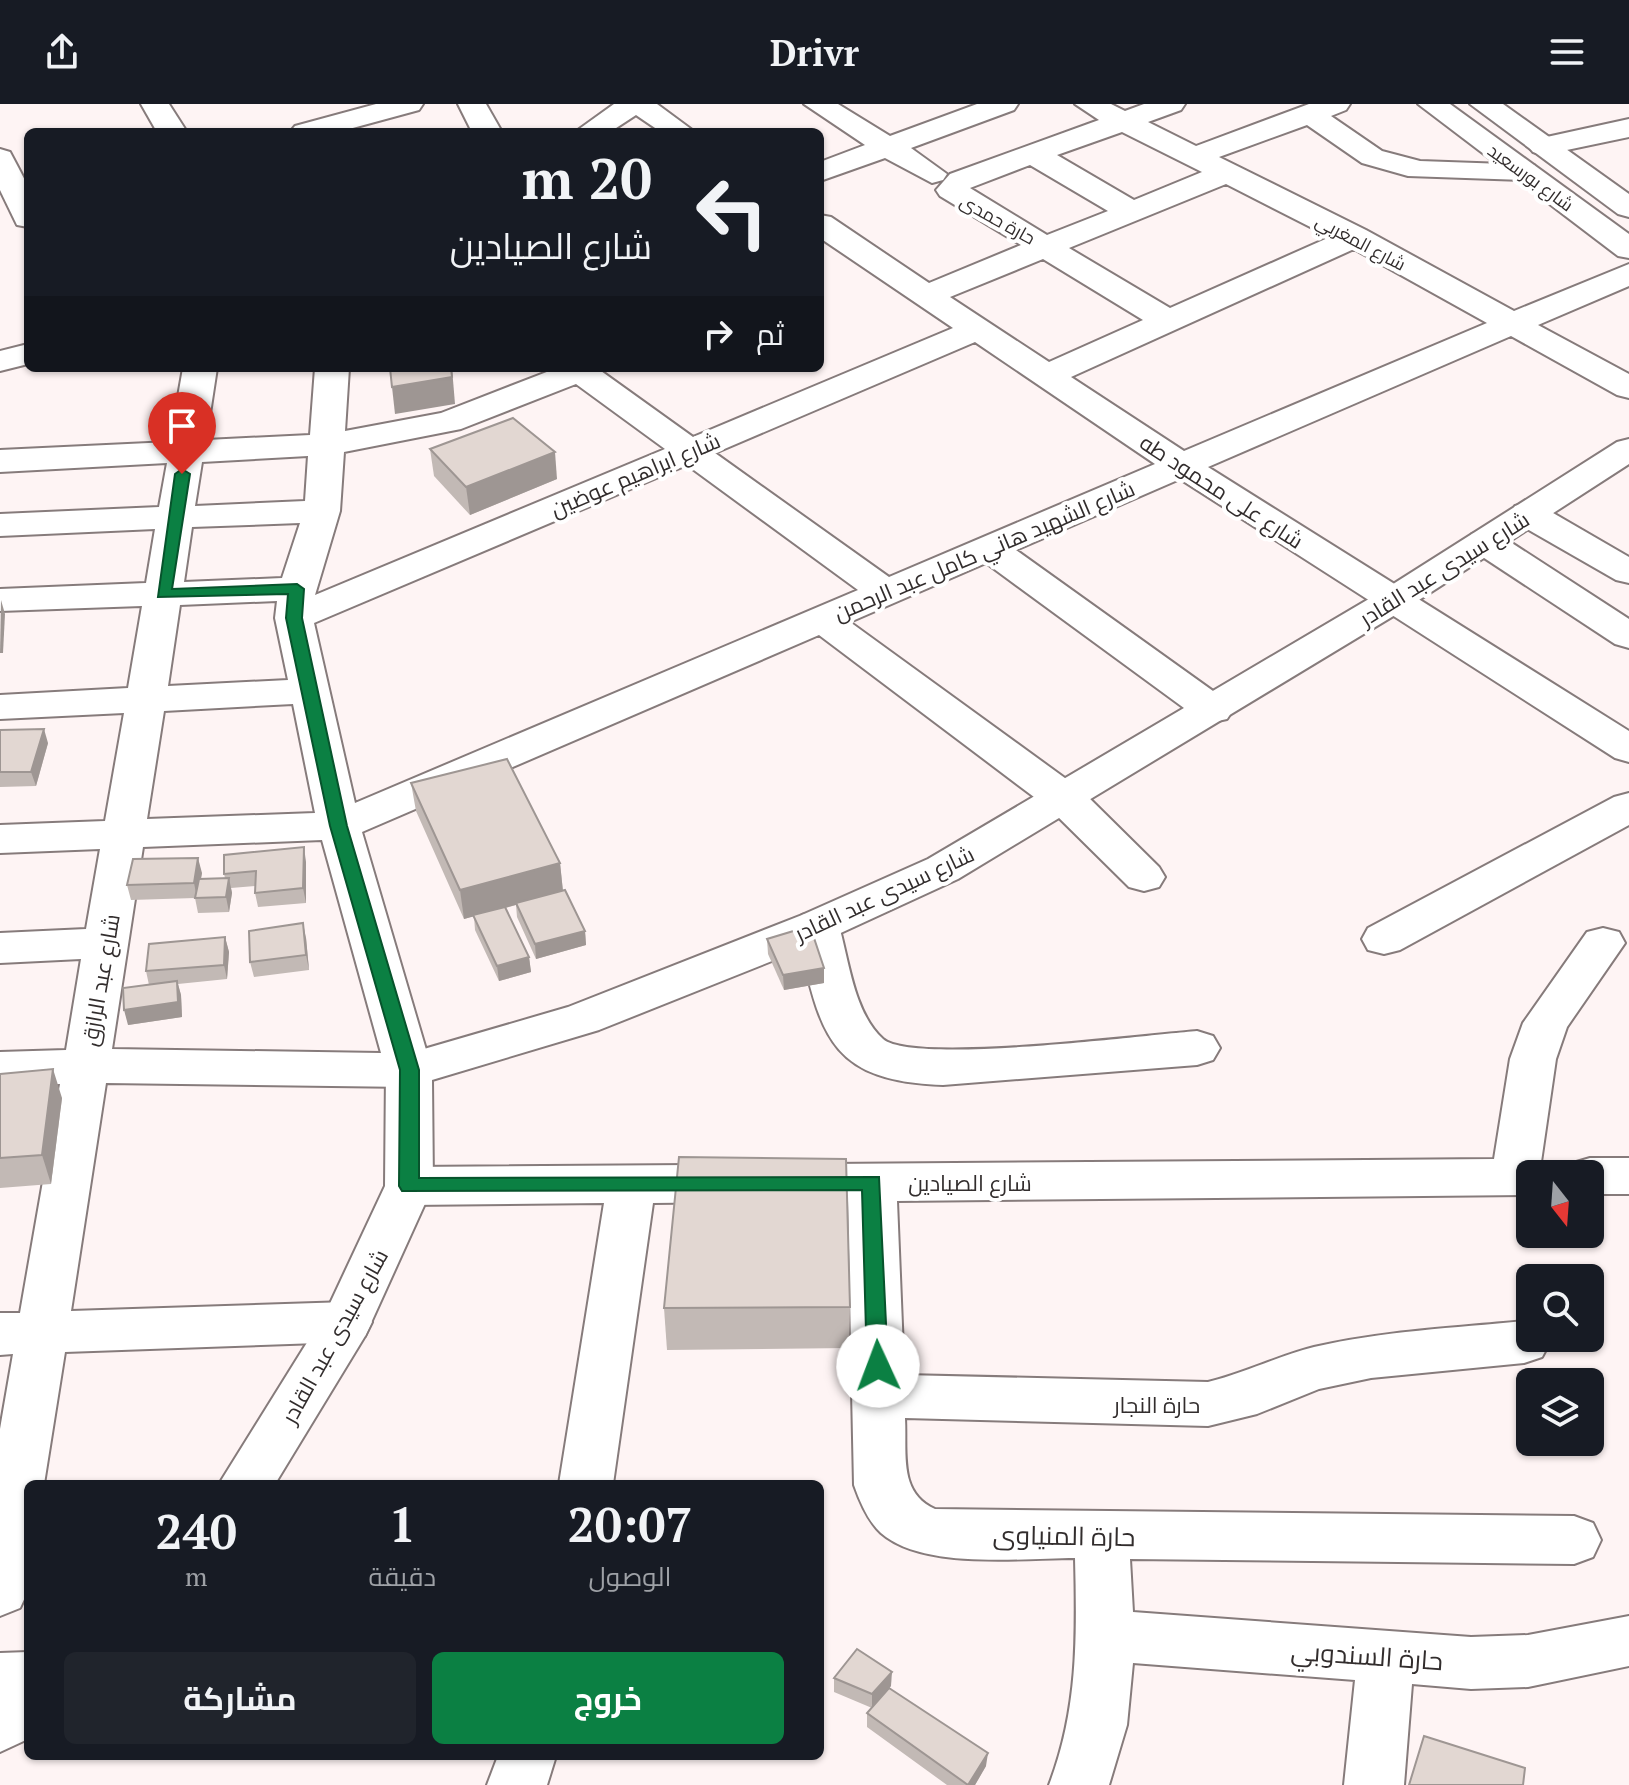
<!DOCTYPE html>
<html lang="ar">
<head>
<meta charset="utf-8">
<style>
	body { margin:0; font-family:"PT Serif",Cairo,serif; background:#20242c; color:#f1f3f6; direction:rtl; height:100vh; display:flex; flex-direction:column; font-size:30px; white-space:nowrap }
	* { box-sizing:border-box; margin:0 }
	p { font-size:26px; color:#9ea1a6 }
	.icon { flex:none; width:44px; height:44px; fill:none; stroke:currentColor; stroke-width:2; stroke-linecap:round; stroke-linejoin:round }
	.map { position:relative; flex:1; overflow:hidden; direction:ltr }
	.drawer { position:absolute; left:24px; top:1376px; width:800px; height:280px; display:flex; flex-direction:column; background:#171b24; border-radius:12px; box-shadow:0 2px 6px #0004; direction:rtl }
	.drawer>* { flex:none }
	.hud { position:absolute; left:24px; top:24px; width:800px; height:244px; border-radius:12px; box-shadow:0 2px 6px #0004; direction:rtl; background:#171b24; color:#f1f3f6; overflow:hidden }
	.needle { width:52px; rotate:163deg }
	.buttons { position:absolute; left:1516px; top:1056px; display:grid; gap:16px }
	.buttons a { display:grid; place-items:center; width:88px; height:88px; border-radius:12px; background:#171b24; box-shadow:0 2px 6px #0004; font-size:40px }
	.pin { position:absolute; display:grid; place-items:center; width:68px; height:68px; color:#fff; margin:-82px -34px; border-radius:50% 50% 50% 0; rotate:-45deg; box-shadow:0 0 8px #0007 }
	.pin .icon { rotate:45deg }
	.me { position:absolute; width:88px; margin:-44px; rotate:358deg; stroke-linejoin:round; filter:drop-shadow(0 0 6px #0008) }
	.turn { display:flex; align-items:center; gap:28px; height:168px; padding:0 40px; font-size:36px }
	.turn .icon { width:104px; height:104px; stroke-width:2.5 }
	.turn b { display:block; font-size:56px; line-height:68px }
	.then { display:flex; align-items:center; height:76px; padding:0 40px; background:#0003; gap:16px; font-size:30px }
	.eta { display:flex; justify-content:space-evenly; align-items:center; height:136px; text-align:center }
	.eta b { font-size:48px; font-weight:700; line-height:56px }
	.button { display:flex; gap:16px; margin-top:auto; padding:16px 40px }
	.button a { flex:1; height:92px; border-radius:12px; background:#0b8043; color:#fff; font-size:32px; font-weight:700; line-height:92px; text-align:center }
	.button a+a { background:#20242c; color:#f1f3f6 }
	header { display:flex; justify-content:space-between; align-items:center; height:104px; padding:0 40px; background:#171b24; font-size:36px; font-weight:700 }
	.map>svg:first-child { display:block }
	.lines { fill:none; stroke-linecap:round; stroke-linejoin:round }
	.minor-casing { stroke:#867b7b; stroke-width:4 }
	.tertiary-casing { stroke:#867b7b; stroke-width:4 }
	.secondary-casing { stroke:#867b7b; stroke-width:4 }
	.minor { fill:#fff; fill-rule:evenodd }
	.tertiary { fill:#fff; fill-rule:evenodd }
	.secondary { fill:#fff; fill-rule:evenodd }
	.wall { fill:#c2b9b5 }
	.shaded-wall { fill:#9e9693 }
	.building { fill:#e2d7d2; stroke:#9e9693; stroke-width:2 }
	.route { fill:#0b8043; stroke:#07532c; stroke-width:2 }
	.labels { text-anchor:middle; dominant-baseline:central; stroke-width:8; stroke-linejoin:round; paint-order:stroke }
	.far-street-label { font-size:18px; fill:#322d2d; stroke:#fff }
	.street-label { font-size:22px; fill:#322d2d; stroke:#fff }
	.near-street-label { font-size:26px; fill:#322d2d; stroke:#fff }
</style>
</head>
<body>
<header><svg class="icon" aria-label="menu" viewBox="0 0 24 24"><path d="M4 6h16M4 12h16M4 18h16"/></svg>Drivr<svg class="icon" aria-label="share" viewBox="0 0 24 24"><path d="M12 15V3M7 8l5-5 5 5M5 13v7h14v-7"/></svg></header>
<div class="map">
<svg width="1629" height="1681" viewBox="0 0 1629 1681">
	<rect width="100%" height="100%" fill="#fef4f4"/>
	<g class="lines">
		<defs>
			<g id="minor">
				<path d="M141,0H169L187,28H157Z"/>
				<path d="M376,0H423L419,6L338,28H290L295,22Z"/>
				<path d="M458,0H486L502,28H472Z"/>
				<path d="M614,0H657L695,28H661L636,11L610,28H575Z"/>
				<path d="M804,0H838L890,32L977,0H1018L1014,6L911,44L947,70L943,76L932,79L885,54L820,77V58L865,41Z"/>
				<path d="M1075,0H1111L1125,7L1144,0H1185L1181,6L1148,18L1196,42L1309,0H1350L1346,6L1331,12L1382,47L1420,57L1534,61L1538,67L1534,73L1523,76L1408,72L1362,59L1307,21L1219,53L1366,126L1514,207L1629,160V182L1538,221L1629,270V294L1617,291L1511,232L1208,363L1629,627V658L1615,654L1180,375L1016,446L1227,597L1233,606L1227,615L1213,618L1199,615L986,459L850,518L1080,685L1159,763L1165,773L1159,783L1144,787L1129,783L1050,705L819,531L362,728L432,966L425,978L409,983L106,979L71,1207L347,1198L365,1204L372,1218L365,1232L347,1238L65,1248L44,1380H28V1487L20,1504L0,1512V1325L13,1250L0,1251V1209H20L60,980L0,982V948L66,946L81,855L0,859V829L86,825L100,745L0,749V721L105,717L124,609L0,615V591L128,584L142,502L0,507V485L146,479L155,425L0,432V410L159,403L167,359L0,368V346L170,338L183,264H217L206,336L310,331L315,264H349L345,327L441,309L557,264H604L601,267L693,333L953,224L820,134V111L831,113L929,179L1021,141L940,92L936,86L950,70L1099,16ZM1122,28L1202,68L1134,96L1057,51ZM1030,61L1108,107L1047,131L970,84ZM1226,80L1330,133L1170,204L1069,144ZM1354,145L1487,219L1184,347L1071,273ZM1043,155L1143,216L1049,258L950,193ZM975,238L1155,360L889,473L715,349ZM576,280L665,345L315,491L340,407L344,348L461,325ZM308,352L305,397L195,402L202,358ZM687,361L858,486L355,699L314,519ZM300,419L282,474L184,478L192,423ZM277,497L275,514L288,576L168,582L180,501ZM293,600L315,709L147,715L164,607ZM322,736L381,949L112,945L143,743Z"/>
				<path d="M1629,15V33L1543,51L1533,48L1528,42L1533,36Z"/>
				<path d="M0,45L10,48L28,82V123L17,121L0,86Z"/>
				<path d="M28,240V260L0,267V247Z"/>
				<path d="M1528,399L1541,402L1629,453V479L1616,476L1515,418L1510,410L1515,402Z"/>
				<path d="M1485,427L1498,430L1629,515V544L1615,540L1472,446L1467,438L1472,430Z"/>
				<path d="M1629,689V721L1400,846L1384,850L1368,846L1362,835L1368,824L1614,693Z"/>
				<path d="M817,807L832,811L839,822C849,857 854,909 883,935C913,961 1145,931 1197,927L1213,932L1220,944L1213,956L1197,961L943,981C822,977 821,924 795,822L802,811Z"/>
				<path d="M1603,824L1619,828L1625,839L1567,923L1556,955L1541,1058L1547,1060L1553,1070H1530V1091L897,1097L904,1271L1208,1278C1245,1269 1278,1252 1314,1243C1383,1227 1454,1224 1524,1217L1530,1219V1234H1548L1550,1238L1542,1253L1524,1259L1371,1274L1319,1285L1257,1310L1208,1322L905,1314C907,1349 898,1389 935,1405L1574,1412L1593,1419L1601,1436L1593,1453L1574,1460L1130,1455L1133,1508L1471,1533L1528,1531L1629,1512V1562L1528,1583L1471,1585L1412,1580L1404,1681H1344L1355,1576L1133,1559L1127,1621L1109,1681H1049C1078,1606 1077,1533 1075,1454C1022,1454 923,1466 881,1429C868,1417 860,1398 854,1381L848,1097L653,1099L613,1380H559L604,1099L409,1101L392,1095L385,1082L392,1069L409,1063L1494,1055L1510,955L1523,919L1587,828Z"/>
				<path d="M1590,1054H1629V1090H1590V1070H1567L1573,1059Z"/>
				<path d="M28,1548V1600L0,1601V1549Z"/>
				<path d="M498,1652H556L547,1681H487Z"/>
			</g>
			<g id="tertiary">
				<path d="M1629,335V360L1405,505L958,775L832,833L599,926L432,976L433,1082L365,1232L275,1380H219L326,1208L385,1082L386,966L393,954L568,903L802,811L928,755L1379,489L1617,338Z"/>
				<path d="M28,1576V1635L0,1648V1589Z"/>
			</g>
			<g id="secondary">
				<path d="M1418,0H1450L1629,130V154L1618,152Z"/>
				<path d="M1470,0H1503L1629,90V113L1618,110Z"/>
			</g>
		</defs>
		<!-- minor casing -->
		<use href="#minor" class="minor-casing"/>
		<!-- tertiary casing -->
		<use href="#tertiary" class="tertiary-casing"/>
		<!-- secondary casing -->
		<use href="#secondary" class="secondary-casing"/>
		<!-- minor -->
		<use href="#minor" class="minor"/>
		<!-- tertiary -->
		<use href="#tertiary" class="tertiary"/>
		<!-- secondary -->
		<use href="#secondary" class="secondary"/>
	</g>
	<!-- wall -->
	<g class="wall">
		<path d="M430,345L557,375L470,411L434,372Z"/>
		<path d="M0,626L48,639L36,682L0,683Z"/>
		<path d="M411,679L560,759L563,787L585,827L586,841L536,855L517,813L516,801L505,804L529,853L531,868L499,877L475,826L474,812L464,815L416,707Z"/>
		<path d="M306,758V799L258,803L255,789V782L231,784L232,789L229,808L198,809L195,794L131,796L127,781L202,769L201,775L225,774L224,770Z"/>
		<path d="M225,833L229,848L227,875L178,880L181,891L182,913L128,921L149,881L146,867Z"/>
		<path d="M306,834L309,866L254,873L250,858Z"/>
		<path d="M767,835L824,864V879L784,886L768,850Z"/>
		<path d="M0,970L62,994L51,1080L0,1084Z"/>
		<path d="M850,1203L849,1244L667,1246L664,1204Z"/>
		<path d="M834,1574L891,1582L889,1584L986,1662L975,1681H947L867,1623V1609L872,1604L834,1588Z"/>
	</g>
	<!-- shaded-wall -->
	<g class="shaded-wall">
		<path d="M452,264L455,300L395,310L392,283Z"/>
		<path d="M555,348L557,375L470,411L466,383Z"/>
		<path d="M1,496L5,510L3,549H0Z"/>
		<path d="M44,625L48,639L36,682L31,668Z"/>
		<path d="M304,743L306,758V799L303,784Z"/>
		<path d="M198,754L202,769L197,794L194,779Z"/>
		<path d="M560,759L563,788L464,815L460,786Z"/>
		<path d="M229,774L232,789L229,808L226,793Z"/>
		<path d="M303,819L306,834L309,866L306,851Z"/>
		<path d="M585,827L586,841L536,855L535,840Z"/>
		<path d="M225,833L229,848L227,875L224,861Z"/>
		<path d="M529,853L531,868L499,877L497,862Z"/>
		<path d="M824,864V879L784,886L783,871Z"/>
		<path d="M177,877L181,891L182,913L128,921L124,906Z"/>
		<path d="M53,965L62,994L51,1080L42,1051Z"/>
		<path d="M892,1568L891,1582L872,1604V1590Z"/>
		<path d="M988,1649L986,1662L975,1681H968Z"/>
	</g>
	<!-- building -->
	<g class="building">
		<path d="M390,264H451L452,273L392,283Z"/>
		<path d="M513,314L555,348L466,383L430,345Z"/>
		<path d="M44,625L31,668H0V626Z"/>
		<path d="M507,655L560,759L460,786L411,679Z"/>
		<path d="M304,743L303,784L255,789L256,767L224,770V751Z"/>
		<path d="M198,754L194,779L127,781L133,755Z"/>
		<path d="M229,774L226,793L195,794L199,775Z"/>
		<path d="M565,786L585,827L535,840L516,799Z"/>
		<path d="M505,803L529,853L497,862L473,811Z"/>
		<path d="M303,819L306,851L250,858L249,827Z"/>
		<path d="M810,822L824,864L783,871L767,835Z"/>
		<path d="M225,833L224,861L146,867L149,840Z"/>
		<path d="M177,877L178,898L124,906L123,884Z"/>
		<path d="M53,965L42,1051L0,1054V970Z"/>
		<path d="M679,1053L846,1055L850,1203L664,1204Z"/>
		<path d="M857,1545L892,1568L872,1590L834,1574Z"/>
		<path d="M889,1584L988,1649L968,1681L867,1609Z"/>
		<path d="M1424,1632L1525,1664L1523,1681H1409Z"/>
	</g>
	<!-- route -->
	<path class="route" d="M182,365L190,370L172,485L297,480L304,485L302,514L347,722L419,966V1074L879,1073L888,1262L885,1268H870L867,1262L862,1086L402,1087L399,1082L400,966L330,722L286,514L288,490L158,493L175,370Z"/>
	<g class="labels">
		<!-- far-street labels -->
		<g class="far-street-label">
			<text transform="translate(1531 73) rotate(36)">شارع بورسعيد</text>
			<text transform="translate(998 115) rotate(29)">حارة حمدى</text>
			<text transform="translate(1361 138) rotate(28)">شارع المغربي</text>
		</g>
		<!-- street labels -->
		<g class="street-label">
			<text transform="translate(635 370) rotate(-23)">شارع ابراهيم عوضين</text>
			<text transform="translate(1222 387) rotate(33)">شارع على محمود طه</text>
			<text transform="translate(984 446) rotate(-23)">شارع الشهيد هاني كامل عبد الرحمن</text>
			<text transform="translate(1444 464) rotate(-32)">شارع سيدى عبد القادر</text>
			<text transform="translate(884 789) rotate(-25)">شارع سيدى عبد القادر</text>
			<text transform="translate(100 876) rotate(-80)">شارع عبد الرازق</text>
			<text x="970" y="1078">شارع الصيادين</text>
			<text transform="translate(334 1232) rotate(-61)">شارع سيدى عبد القادر</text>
			<text x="1157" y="1300">حارة النجار</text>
		</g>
		<!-- near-street labels -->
		<g class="near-street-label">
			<text transform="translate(1064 1431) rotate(1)">حارة المنياوى</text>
			<text transform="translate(1367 1551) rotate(4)">حارة السندوبي</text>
		</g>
	</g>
</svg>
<div class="buttons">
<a><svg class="needle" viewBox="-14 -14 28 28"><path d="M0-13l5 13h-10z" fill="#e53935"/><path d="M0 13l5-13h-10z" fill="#9ea1a6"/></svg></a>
<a><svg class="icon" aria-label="search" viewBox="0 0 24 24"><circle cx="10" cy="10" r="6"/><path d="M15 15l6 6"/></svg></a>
<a><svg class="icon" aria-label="layers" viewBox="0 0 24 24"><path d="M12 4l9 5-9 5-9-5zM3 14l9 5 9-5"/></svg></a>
</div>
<div class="pin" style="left:182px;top:370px;background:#d93025"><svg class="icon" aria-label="arrive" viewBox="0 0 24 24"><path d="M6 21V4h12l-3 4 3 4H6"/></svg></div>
<svg class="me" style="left:878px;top:1262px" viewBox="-20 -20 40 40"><circle r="19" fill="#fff"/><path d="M0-13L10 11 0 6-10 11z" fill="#0b8043"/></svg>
<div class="hud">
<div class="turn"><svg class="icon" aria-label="left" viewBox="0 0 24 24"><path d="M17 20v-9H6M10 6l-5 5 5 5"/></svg><div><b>20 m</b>شارع الصيادين</div></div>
<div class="then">ثم<svg class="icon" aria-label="right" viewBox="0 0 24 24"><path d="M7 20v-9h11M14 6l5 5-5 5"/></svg></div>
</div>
<section class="drawer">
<div class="eta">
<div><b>20:07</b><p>الوصول</p></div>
<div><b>1</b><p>دقيقة</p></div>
<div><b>240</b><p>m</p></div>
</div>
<div class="button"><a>خروج</a><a>مشاركة</a></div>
</section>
</div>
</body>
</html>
